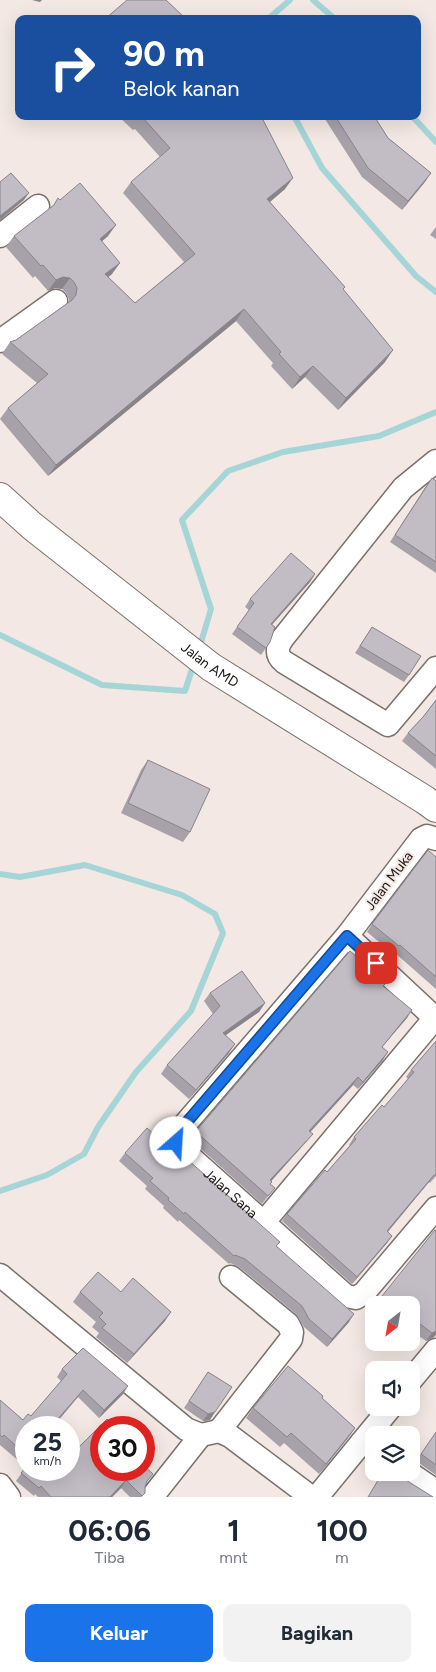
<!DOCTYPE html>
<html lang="id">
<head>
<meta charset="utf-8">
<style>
	body { margin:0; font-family:Figtree,sans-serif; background:#f2f2f3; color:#1f2937; height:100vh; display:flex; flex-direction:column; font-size:19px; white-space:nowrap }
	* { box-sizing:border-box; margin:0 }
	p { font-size:16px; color:#747a83 }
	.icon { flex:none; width:28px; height:28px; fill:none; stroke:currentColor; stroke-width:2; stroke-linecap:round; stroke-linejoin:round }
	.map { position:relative; height:1497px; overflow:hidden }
	.sheet { display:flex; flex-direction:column; background:#fff; flex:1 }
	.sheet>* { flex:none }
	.hud { position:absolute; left:15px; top:15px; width:406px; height:105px; border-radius:10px; box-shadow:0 5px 20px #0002; background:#1a4fa0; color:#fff; overflow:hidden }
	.needle { width:32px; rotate:211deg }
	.controls { position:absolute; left:365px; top:1296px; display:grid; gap:10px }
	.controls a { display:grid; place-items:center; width:55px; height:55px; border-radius:10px; background:#fff; box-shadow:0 5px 20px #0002; font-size:25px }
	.speed { position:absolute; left:15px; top:1416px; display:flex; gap:10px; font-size:25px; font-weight:700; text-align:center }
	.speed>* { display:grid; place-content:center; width:65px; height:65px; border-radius:50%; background:#fff; box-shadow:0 5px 20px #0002; line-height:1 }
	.speed small { font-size:12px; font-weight:400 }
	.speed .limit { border:8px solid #d22; background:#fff; color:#111 }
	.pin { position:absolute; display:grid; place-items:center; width:42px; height:42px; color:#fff; margin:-21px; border-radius:10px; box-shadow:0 2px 8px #0006 }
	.me { position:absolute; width:55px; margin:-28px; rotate:26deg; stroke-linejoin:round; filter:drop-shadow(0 0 4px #0008) }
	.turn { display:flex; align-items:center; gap:18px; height:105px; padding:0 25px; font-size:22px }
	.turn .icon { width:65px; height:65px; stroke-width:2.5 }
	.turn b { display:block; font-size:35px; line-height:42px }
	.eta { display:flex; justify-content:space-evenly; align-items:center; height:85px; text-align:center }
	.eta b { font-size:30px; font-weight:700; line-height:35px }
	.cta { display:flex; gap:10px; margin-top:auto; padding:10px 25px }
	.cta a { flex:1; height:58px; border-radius:10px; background:#1a73e8; color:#fff; font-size:20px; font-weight:700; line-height:58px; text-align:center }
	.cta a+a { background:#f2f2f3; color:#1f2937 }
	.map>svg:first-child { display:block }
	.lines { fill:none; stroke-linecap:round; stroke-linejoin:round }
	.stream { stroke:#a6d5d7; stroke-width:6 }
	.minor-casing { stroke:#7a716d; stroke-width:25 }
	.tertiary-casing { stroke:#7a716d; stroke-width:30 }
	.minor { stroke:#fff; stroke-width:22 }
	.tertiary { stroke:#fff; stroke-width:28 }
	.wall { fill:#a7a2a9 }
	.shaded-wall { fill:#88848a }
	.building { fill:#c2bcc5; stroke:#88848a }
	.route-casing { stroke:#114b97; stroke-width:12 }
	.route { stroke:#1a73e8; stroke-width:9 }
	.labels { text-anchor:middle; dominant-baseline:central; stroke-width:4; stroke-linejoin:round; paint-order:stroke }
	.street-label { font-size:14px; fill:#1c1816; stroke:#f3e8e3 }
</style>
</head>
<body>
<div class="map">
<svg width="436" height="1497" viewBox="0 0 436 1497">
	<rect width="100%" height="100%" fill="#f3e8e3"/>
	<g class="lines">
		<!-- stream -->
		<g class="stream">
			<path d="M313,0L335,19"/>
			<path d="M268,19L290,0"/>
			<path d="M294,116L322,168L416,276L436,292"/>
			<path d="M412,116L436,142"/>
			<path d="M0,635L102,685L185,691L194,663"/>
			<path d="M199,649L211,609L182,520L228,471L283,452L379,436L436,412"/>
			<path d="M0,874L20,877L85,865L182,895L215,914L223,933L191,1011L136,1072L98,1127L84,1154L47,1175L0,1191"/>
		</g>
		<defs>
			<g id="minor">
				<path d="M0,236L38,206"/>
				<path d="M0,341L56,301"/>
				<path d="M436,461L403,488L283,638C277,646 275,655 284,662L388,725L436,668"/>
				<path id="s1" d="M436,839L427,836L421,839L347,936L180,1130L176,1143L179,1147L346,1296L356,1298L364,1293L436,1208"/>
				<path d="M347,936L436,1019"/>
				<path d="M264,1222L435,1018"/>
				<path d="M0,1275L186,1429L201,1435L219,1431L230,1436L311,1497"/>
				<path d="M411,1380L436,1350"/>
				<path d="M219,1431L291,1339L292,1332L288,1324L231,1277"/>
				<path d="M362,1442L390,1408"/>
				<path d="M408,1472L436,1491"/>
				<path d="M0,1485L9,1497"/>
				<path d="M152,1497L201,1435"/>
				<path d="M317,1497L362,1442L374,1449"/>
			</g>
			<g id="tertiary">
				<path id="s2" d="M0,497L32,526L211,667L425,800L436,808"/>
			</g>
		</defs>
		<!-- minor casing -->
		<use href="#minor" class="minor-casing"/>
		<!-- tertiary casing -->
		<use href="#tertiary" class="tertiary-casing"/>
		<!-- minor -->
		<use href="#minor" class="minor"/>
		<!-- tertiary -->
		<use href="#tertiary" class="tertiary"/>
	</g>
	<!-- wall -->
	<g class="wall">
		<path d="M118,116H261L285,189L270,202L343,289L385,362L338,410L305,377L292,389L271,366L273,363L236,321L48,476L0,419L8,408L37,383L2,354L10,342L16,340L69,302V299L66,293L62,289L55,288L48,291L35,276L33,278L6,247L14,236L53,206L58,198L108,236L102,241L112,274L108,277L135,303L184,262L123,193L131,182L160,157L135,129L133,130Z"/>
		<path d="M323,116H374L388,138L431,173L402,210L362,177Z"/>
		<path d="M436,227V239L430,235Z"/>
		<path d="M436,481V573L390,542L426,486Z"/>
		<path d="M315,574L310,582L272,625L270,642L261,655L232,634L249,610L245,607L250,599Z"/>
		<path d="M372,627L409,675L404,682L355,653Z"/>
		<path d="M436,700V769L402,741L408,733L423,717Z"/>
		<path d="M148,760L190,832L183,842L121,813L141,770Z"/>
		<path d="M436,857V989L395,953L394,954L367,932L372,924Z"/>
		<path d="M384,986L407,1018L382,1047L383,1060L358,1089L353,1085L310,1132L307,1141L271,1181L269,1195L262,1204L191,1140V1138L197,1130Z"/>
		<path d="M210,993L265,1003L259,1012L225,1035L229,1053L189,1099L161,1074L167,1065L213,1014L204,1001Z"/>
		<path d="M436,1041V1176L430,1183L429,1182L387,1232L392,1236L387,1243L352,1284L282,1221L287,1214L327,1172L350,1145H349L354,1137L384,1107L408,1079L406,1077L411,1070Z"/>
		<path d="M125,1153L277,1246L349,1322L327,1347L304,1327L296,1314L239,1267L230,1263L229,1264L179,1220L178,1222L163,1208L164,1206L145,1189L147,1186L119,1161Z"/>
		<path d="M435,1230L434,1337L426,1341L411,1330V1305H378L377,1304Z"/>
		<path d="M80,1292H121L165,1321L127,1363L96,1337L99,1333L92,1327L96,1322L73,1302Z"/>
		<path d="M62,1369L123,1394L99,1418L78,1397L26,1428V1470L74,1452L101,1428L146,1483L142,1497H130L121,1488L112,1497H38L35,1494L34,1496L16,1481L26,1467L0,1445V1400L23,1420L31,1416L61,1381L57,1377Z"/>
		<path d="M208,1372L210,1420L203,1421L184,1408Z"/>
		<path d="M322,1398L355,1428L348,1438L319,1474L284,1443L280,1447L246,1418L253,1408Z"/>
		<path d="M436,1432V1475L416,1461Z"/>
		<path d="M383,1472L433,1497H368Z"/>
	</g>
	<!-- shaded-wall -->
	<g class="shaded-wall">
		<path d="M32,0H42L40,2Z"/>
		<path d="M431,173L425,182L402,210L408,201Z"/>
		<path d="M293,178L285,189L259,211L267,199Z"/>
		<path d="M29,193L24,200L0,220V216Z"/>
		<path d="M116,225L108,236L92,250L100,239Z"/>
		<path d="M120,263L112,274L97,286L105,274Z"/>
		<path d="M63,277L70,278L62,289L55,288L48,291L56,280Z"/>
		<path d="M244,309L236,321L48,476L56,465Z"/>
		<path d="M393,350L385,362L338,410L346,398Z"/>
		<path d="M313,366L305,377L292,389L300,377Z"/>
		<path d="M315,574L310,582L266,631L271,624Z"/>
		<path d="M265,1003L259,1012L216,1042L223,1033Z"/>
		<path d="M412,1010L407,1018L376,1054L382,1047Z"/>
		<path d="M235,1044L229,1053L189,1099L196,1090Z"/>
		<path d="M388,1052L383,1060L358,1089L363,1082Z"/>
		<path d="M358,1077L353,1085L304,1139L309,1131Z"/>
		<path d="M313,1134L307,1141L265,1188L270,1180Z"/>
		<path d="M434,1175L429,1182L382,1239L387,1231Z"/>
		<path d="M392,1236L387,1243L352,1284L357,1277Z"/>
		<path d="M171,1312L165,1321L127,1363L134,1354Z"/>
		<path d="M354,1314L349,1322L327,1347L332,1339Z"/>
		<path d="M436,1331V1335L434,1337L426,1341L432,1333Z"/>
		<path d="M128,1386L123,1394L99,1418L104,1410Z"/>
		<path d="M83,1390L78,1397L52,1428H50Z"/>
		<path d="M215,1412L210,1420L203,1421L208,1414Z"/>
		<path d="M355,1428L348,1438L319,1474L326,1464Z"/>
		<path d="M126,1480L121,1488L112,1497H110Z"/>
	</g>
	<!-- building -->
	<g class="building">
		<path d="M127,0H166L186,19H105Z"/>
		<path d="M138,116H261L293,178L267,199L345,287L343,289L393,350L346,398L313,366L300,377L279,354L281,352L244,309L56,465L8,408L48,374L10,342L16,340L72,300L76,295L77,288L74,282L70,278L63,277L56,280L43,265L41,266L14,236L54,205L58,198L60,200L80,183L116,225L100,239L120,263L105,274L135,303L195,254L131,182L170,148L143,118L141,119Z"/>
		<path d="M335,116H374L388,138L431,173L408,201L368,168Z"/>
		<path d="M11,173L29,193L0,216V182Z"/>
		<path d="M432,478L436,481V562L395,535Z"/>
		<path d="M291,553L315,574L271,624L275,627L270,642L266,648L237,627L254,603L250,599Z"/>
		<path d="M372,627L421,656L409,675L360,646Z"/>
		<path d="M436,700V756L408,733L423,717Z"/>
		<path d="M148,760L210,789L190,832L128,803Z"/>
		<path d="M428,850L436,857V977L400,945L399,946L372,924Z"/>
		<path d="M350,951L387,982L383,986L412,1010L382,1047L388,1052L363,1082L358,1077L309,1131L313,1134L270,1180L272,1182L270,1184L275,1188L268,1196L196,1132L197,1130Z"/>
		<path d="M242,971L265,1003L223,1033L235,1044L196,1090L167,1065L220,1006L210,993Z"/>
		<path d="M436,1041V1174L435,1175H434L387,1231L392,1236L357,1277L287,1214L325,1170L327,1172L356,1139L354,1137L382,1105L384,1107L414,1072L411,1070Z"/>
		<path d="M147,1128L176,1153L178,1151L280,1242L276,1246L354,1314L332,1339L309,1319L302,1306L245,1259L235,1255L234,1256L185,1212L184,1214L168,1200L169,1198L150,1181L153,1178L125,1153Z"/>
		<path d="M435,1230L436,1231V1331L432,1333L411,1317V1305H395L382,1296Z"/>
		<path d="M98,1272L121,1292L133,1278L171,1312L134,1354L102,1328L106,1324L99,1317L103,1313L80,1292Z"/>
		<path d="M83,1348L128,1386L104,1410L83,1390L50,1428H26V1455L4,1435L2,1437L0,1435V1400L23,1420L28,1414L31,1416L67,1374L62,1369Z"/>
		<path d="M288,1366L323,1396L322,1398L355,1428L326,1464L291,1433L287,1437L253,1408Z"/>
		<path d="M208,1372L232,1387L215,1412L208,1414L189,1401Z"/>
		<path d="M107,1419L116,1428H101V1470H144V1466L153,1474L147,1481L145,1487V1493L142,1496L126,1480L110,1497H51L41,1486L39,1488L21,1473L26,1467V1470H69V1448L74,1452Z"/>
		<path d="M436,1432V1465L421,1454Z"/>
		<path d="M383,1472H393L433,1497H368Z"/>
	</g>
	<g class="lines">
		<defs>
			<path id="route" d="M176,1143L180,1130L347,936L376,963"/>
		</defs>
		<!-- route casing -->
		<use href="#route" class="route-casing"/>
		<!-- route -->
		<use href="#route" class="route"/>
	</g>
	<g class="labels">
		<!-- street labels -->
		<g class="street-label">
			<text stroke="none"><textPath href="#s2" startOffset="269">Jalan AMD</textPath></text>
			<text transform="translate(389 881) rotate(-53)">Jalan Muka</text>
			<text stroke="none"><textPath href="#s1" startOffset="482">Jalan Sana</textPath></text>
		</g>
	</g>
</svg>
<div class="controls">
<a><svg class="needle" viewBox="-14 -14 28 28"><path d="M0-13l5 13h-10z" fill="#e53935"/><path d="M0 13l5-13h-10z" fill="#747a83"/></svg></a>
<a><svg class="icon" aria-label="sound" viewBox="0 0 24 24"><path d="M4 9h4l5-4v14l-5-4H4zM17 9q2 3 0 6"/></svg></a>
<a><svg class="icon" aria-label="layers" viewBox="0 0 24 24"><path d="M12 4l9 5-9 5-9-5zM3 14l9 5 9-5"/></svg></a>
</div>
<div class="speed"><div>25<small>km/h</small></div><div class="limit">30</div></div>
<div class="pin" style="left:376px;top:963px;background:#d93025"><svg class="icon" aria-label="arrive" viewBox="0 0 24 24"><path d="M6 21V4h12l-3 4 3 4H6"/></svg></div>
<svg class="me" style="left:176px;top:1143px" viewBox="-20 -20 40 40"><circle r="19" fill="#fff"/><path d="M0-13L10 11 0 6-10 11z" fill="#1a73e8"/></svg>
<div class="hud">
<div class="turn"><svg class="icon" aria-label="right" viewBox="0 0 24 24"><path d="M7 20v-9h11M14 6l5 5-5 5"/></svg><div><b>90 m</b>Belok kanan</div></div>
</div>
</div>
<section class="sheet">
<div class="eta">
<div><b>06:06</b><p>Tiba</p></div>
<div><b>1</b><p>mnt</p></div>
<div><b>100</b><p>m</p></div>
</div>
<div class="cta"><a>Keluar</a><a>Bagikan</a></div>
</section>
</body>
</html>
